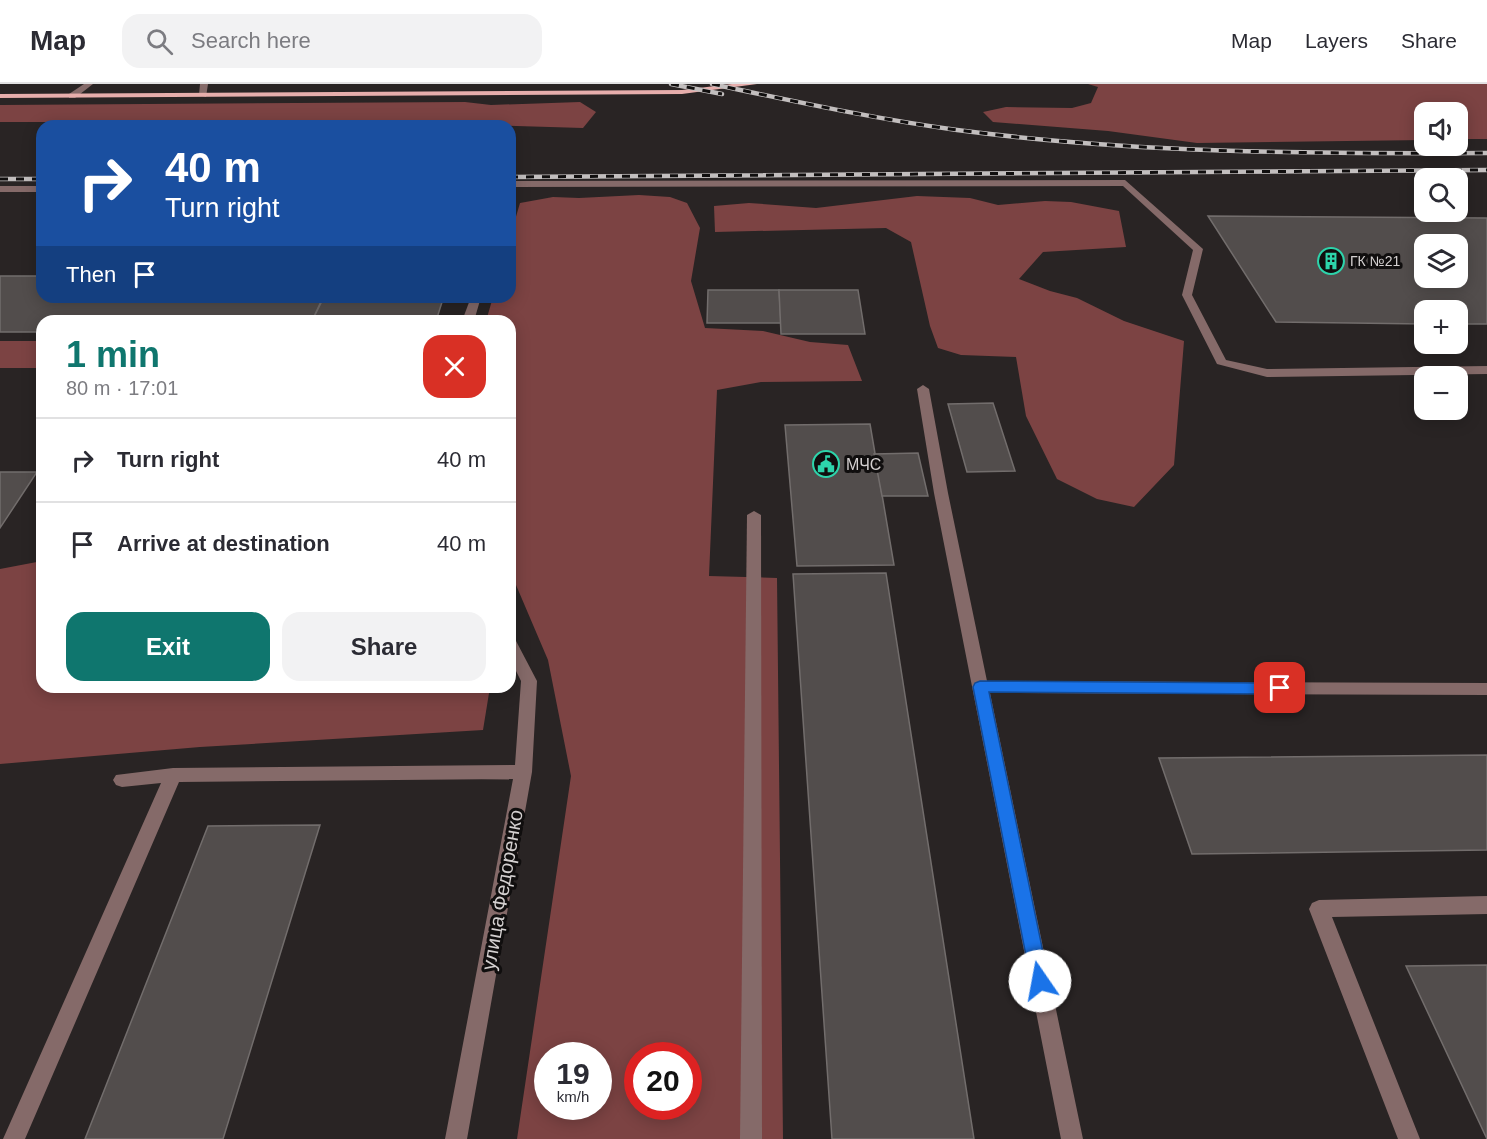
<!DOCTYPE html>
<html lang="en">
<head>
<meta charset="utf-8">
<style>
	body { margin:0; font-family:Helvetica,sans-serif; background:#f2f2f3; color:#2b2b33; height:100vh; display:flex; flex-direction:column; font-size:22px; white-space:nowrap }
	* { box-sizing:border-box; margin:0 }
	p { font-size:20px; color:#7c7c81 }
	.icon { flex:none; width:33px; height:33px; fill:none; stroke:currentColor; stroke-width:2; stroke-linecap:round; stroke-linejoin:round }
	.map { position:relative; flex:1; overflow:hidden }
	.side { position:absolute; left:36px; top:231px; width:480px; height:378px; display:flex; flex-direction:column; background:#fff; border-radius:18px; box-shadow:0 3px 15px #0003 }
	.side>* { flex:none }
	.guide { position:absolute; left:36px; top:36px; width:480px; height:183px; border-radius:18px; box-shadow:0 3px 15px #0003; background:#1a4fa0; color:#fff; overflow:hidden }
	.fabs { position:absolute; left:1414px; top:18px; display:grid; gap:12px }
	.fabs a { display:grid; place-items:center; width:54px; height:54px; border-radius:12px; background:#fff; box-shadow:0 3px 15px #0003; font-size:30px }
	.speed { position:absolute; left:534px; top:958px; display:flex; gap:12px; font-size:30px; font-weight:700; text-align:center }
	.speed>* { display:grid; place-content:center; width:78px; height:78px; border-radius:50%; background:#fff; box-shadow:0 3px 15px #0003; line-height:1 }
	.speed small { font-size:15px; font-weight:400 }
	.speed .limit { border:9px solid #d22; background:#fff; color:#111 }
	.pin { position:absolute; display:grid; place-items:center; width:51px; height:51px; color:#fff; margin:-26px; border-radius:12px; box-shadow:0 3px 9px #0006 }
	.me { position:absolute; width:66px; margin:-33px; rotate:348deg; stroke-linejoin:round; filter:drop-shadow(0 0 4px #0008) }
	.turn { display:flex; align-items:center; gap:21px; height:126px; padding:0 30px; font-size:27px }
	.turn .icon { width:78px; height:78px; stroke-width:2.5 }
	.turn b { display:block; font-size:42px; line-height:51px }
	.then { display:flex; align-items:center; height:57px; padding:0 30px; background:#0003; gap:12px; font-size:22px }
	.round { display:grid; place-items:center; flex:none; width:63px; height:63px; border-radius:18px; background:#f2f2f3 }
	.headline { display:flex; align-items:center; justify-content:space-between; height:102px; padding:0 30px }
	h1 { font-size:36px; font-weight:600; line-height:45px; color:#0f766e }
	.action { display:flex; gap:12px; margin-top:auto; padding:12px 30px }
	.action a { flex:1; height:69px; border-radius:18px; background:#0f766e; color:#fff; font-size:24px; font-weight:600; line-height:69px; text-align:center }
	.action a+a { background:#f2f2f3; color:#2b2b33 }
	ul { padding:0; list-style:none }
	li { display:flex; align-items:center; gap:18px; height:84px; padding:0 30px; border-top:2px solid #e1e1e2 }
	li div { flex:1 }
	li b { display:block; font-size:22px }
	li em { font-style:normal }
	header { display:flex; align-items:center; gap:36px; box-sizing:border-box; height:84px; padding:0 30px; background:#fff; border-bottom:2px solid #e1e1e2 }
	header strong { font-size:28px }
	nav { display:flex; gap:33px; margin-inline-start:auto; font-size:21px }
	.search { width:420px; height:54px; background:#f2f2f3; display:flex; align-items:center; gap:15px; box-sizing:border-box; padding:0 21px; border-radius:18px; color:#7c7c81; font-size:22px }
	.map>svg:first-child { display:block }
	.forest { fill:#7c4343; fill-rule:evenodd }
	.building { fill:#524d4c; stroke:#726d6c; stroke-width:1.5; fill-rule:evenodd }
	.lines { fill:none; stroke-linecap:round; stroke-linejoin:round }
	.minor { fill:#856a69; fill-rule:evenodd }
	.major { fill:#e7aeac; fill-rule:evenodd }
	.rail-casing { stroke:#c2bebe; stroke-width:4.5 }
	.rail { stroke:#100e0e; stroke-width:3; stroke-dasharray:8; stroke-linecap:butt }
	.route { fill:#1a73e8; stroke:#114b97; stroke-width:1.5 }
	.labels { text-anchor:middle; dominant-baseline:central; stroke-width:6; stroke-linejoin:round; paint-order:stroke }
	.far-poi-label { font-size:14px; fill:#d4d0d0; stroke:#100e0e; text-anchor:start }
	.poi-label { font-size:16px; fill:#d4d0d0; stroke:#100e0e; text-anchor:start }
	.near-street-label { font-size:20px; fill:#d4d0d0; stroke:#100e0e }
</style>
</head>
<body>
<header>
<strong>Map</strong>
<div class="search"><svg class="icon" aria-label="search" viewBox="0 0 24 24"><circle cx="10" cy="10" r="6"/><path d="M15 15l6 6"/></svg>Search here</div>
<nav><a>Map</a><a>Layers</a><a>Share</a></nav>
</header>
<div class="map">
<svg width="1487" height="1055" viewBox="0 0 1487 1055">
	<rect width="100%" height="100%" fill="#292424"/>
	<!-- forest -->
	<g class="forest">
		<path d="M1088,0H1487V55H1458V28H1425V56L1197,59L1108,47L993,38L983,28L1006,23L1072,24L1091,19L1098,3Z"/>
		<path d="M465,18L491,21L580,18L596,28L583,44L384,38H0V21Z"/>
		<path d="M639,111L670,113L687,119L700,144L691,197L705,244L763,247L810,258L848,261L862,297L761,298L717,306L709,492L777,494L783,1055H517L571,692L548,576L516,501L510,493V237H486L493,213H510V153L520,119L553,113L579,114ZM548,972H598V1023H548ZM638,972H688V1023H638Z"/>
		<path d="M917,112L970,114L998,121L1045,117L1071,118L1119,127L1126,163L1043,168L1019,195L1050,207L1077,214L1124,237L1184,257L1174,381L1134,423L1097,415L1057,395L1026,332L1016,273L961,271L938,264L930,242L911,158L886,144L715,148L714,122L749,119L816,124Z"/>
		<rect x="0" y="257" width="42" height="27"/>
		<path d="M42,477V603H490L483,646L200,663L0,680V485Z"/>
	</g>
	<!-- building -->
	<g class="building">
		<path d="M1208,132L1487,134V240H1458V226H1425V240L1276,238ZM1425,160H1458V194H1425Z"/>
		<path d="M0,192H42V213H323L312,237H42V248H0Z"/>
		<path d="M708,206H779L781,239H707Z"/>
		<path d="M779,206H858L865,250H781Z"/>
		<path d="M443,215L436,237H312L322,217Z"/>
		<path d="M993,319L1015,387L967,388L948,320Z"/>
		<path d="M870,340L894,481L797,482L785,341Z"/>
		<path d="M918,369L928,412H882L874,370Z"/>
		<path d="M0,388H37L0,444Z"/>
		<path d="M886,489L974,1055H832L793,490Z"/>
		<path d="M1487,671V766L1192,770L1159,674Z"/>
		<path d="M320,741L223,1055H85L208,742Z"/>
		<path d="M1487,881V1055L1406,882Z"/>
	</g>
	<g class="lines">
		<!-- minor -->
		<g class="minor">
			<path d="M84,0H93L75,14H69V10Z"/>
			<path d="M200,0H208L206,13L199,11Z"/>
			<path d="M1125,96L1203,165L1192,211L1226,276L1267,285L1487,282V290L1267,293L1217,280L1182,211L1193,166L1123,102L510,103V97Z"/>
			<rect x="0" y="102" width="42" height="6"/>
			<path d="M471,213H481L474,237H462Z"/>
			<path d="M923,301L929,305L948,409L987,597L1487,599V611L990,609L1083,1055H1061L934,409L917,305Z"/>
			<path d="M754,427L761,431L762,1055H740L747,431Z"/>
			<path d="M510,553L515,555L537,597L532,688L467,1055H445L513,695L179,698L25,1055H3L161,699L122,703L116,701L113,696L116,691L173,684L515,681L521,597L510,575Z"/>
			<path d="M1487,812V830L1332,833L1420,1055H1398L1309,825L1312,819L1319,816Z"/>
		</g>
		<!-- major -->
		<path class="major" d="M732,0H757L682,10L0,14V10L682,6Z"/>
		<defs>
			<g id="rail">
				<path d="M671,0L722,10"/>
				<path d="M712,0C793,17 875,35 957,46C1132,69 1311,70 1487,69"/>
				<path d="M510,93L1487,86"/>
				<path d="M0,95H42"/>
			</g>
		</defs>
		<!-- rail casing -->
		<use href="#rail" class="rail-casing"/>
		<!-- rail -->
		<use href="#rail" class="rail"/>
	</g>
	<!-- route -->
	<path class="route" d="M980,597L1280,599L1285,600L1287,604L1285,608L1280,610L989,608L1049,897L1046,903L1040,905L1033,903L1031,897L973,603L975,599Z"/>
	<!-- icons -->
	<defs>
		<symbol id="building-ring" viewBox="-11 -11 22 22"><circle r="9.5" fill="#100e0e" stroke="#2dd4ab" stroke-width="1.5"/><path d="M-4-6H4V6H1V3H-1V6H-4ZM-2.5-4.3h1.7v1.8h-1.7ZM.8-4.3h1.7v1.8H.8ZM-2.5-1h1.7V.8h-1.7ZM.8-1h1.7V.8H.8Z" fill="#2dd4ab"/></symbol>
		<symbol id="civic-ring" viewBox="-11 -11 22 22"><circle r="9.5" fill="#100e0e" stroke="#2dd4ab" stroke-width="1.5"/><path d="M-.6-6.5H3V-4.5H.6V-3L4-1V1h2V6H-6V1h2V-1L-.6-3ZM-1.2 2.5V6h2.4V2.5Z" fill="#2dd4ab"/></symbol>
	</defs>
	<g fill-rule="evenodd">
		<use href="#building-ring" x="1316" y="162" width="30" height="30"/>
		<use href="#civic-ring" x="811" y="365" width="30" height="30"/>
	</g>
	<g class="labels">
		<!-- far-poi labels -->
		<g class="far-poi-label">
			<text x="1350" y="177">ГК №21</text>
		</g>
		<!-- poi labels -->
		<g class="poi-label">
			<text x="846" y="380">МЧС</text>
		</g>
		<!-- near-street labels -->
		<g class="near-street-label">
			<text transform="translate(502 806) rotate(-80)">улица Федоренко</text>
		</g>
	</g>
</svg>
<div class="fabs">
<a><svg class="icon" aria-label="sound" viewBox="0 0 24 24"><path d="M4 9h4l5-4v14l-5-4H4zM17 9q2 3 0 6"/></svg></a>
<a><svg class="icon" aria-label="search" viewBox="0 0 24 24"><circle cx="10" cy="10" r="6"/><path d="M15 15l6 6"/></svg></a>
<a><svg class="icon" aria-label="layers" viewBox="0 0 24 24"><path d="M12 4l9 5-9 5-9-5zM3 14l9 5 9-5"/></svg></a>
<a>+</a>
<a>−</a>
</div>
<div class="speed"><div>19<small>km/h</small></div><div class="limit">20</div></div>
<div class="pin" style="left:1280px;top:604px;background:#d93025"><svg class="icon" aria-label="arrive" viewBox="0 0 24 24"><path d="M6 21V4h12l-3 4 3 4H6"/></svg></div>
<svg class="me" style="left:1040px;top:897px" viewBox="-20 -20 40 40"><circle r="19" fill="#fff"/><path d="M0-13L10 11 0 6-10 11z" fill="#1a73e8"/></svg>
<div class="guide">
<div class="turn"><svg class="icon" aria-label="right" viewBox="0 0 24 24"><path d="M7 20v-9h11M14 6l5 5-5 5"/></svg><div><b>40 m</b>Turn right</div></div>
<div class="then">Then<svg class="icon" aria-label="arrive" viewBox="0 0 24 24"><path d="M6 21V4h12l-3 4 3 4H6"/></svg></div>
</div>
<section class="side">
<div class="headline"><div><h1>1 min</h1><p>80 m · 17:01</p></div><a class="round" style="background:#d93025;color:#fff"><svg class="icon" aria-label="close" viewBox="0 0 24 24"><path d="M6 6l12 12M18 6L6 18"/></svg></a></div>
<ul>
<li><svg class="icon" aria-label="right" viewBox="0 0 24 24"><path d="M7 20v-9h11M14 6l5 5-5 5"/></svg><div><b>Turn right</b></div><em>40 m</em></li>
<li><svg class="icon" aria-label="arrive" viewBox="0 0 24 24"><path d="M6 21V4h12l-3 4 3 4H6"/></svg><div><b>Arrive at destination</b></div><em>40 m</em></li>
</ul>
<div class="action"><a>Exit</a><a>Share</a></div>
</section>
</div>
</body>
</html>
